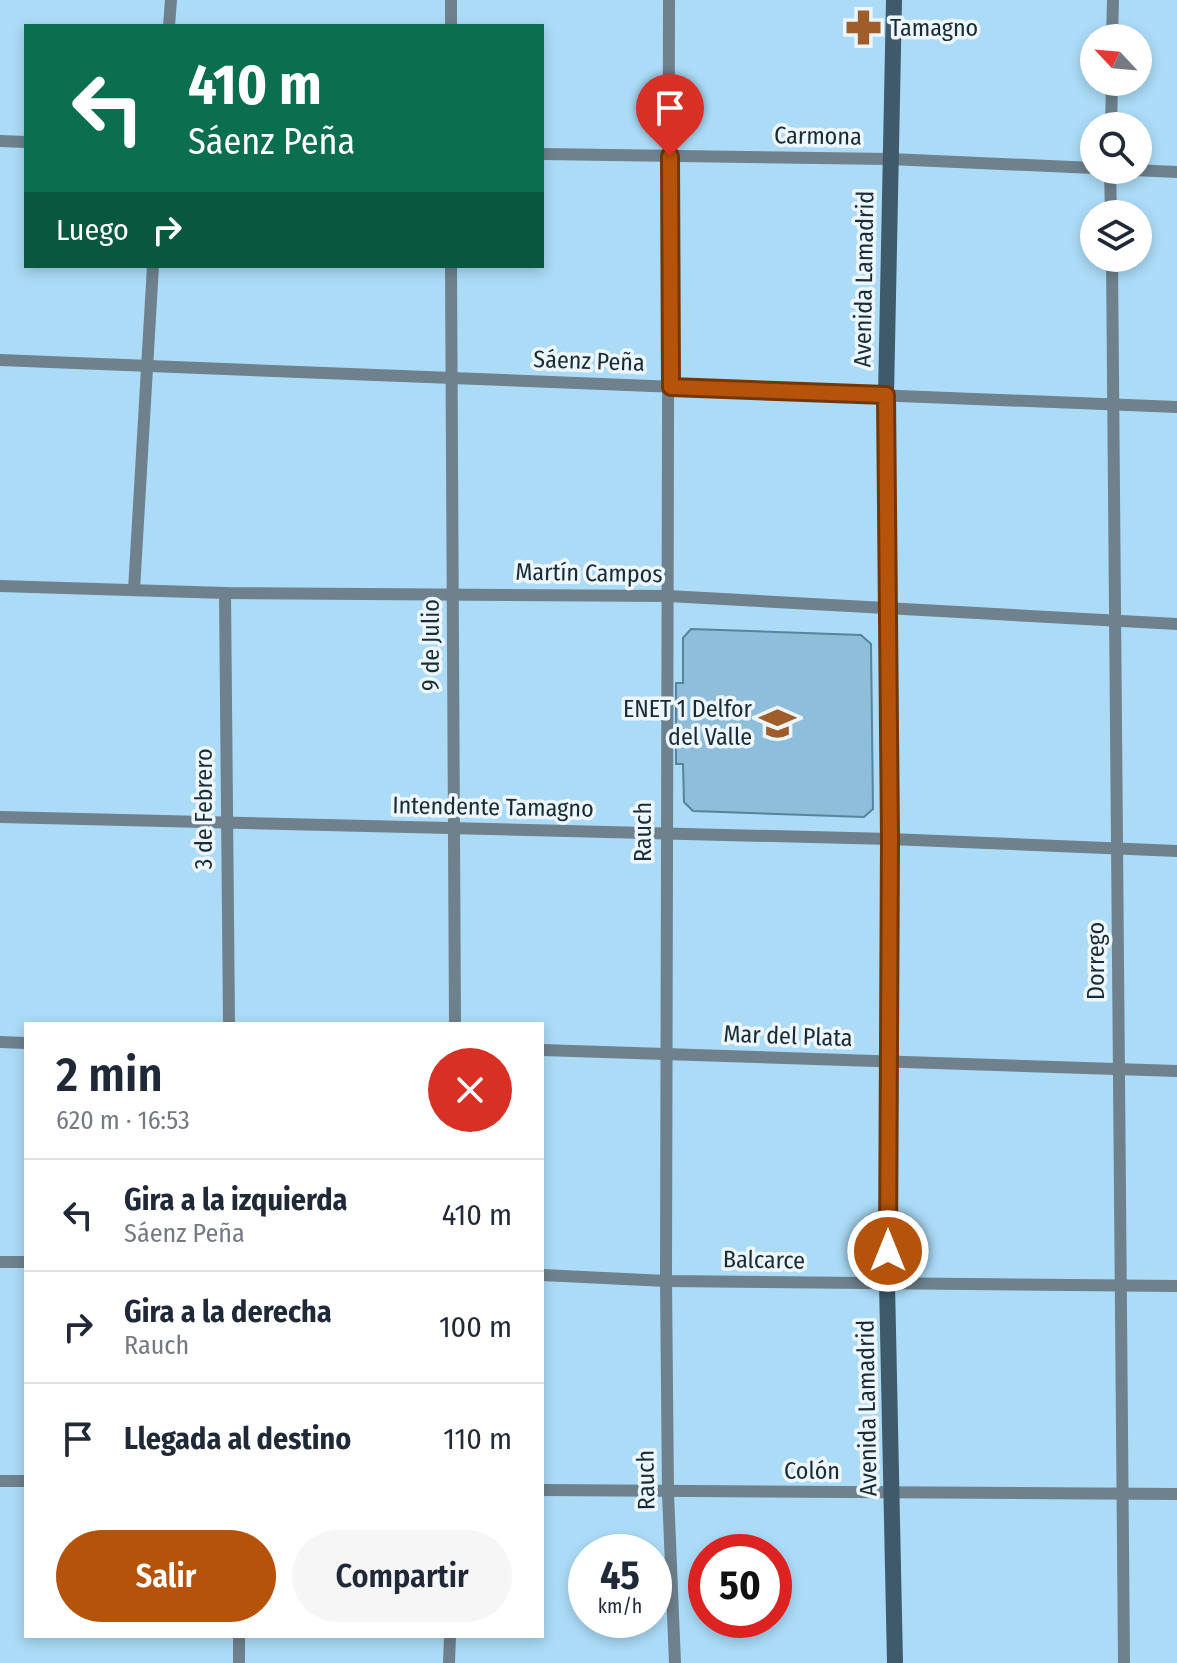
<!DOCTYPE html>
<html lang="es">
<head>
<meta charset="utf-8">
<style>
	body { margin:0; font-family:"Fira Sans Condensed",sans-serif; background:#f6f6f7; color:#1f2937; height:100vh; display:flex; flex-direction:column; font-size:30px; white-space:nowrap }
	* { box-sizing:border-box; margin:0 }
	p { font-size:26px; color:#747a83 }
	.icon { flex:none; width:44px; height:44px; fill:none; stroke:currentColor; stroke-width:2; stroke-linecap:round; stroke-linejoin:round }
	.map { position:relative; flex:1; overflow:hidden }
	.drawer { position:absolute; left:24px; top:1022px; width:520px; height:616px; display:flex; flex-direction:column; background:#fff; border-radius:0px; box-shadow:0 4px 12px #0003 }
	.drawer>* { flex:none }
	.guide { position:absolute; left:24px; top:24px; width:520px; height:244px; border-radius:0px; box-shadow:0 4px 12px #0003; background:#0b6e4f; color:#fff; overflow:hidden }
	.needle { width:52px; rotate:296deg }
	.fabs { position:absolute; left:1080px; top:24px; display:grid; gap:16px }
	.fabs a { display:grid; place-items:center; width:72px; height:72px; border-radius:50%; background:#fff; box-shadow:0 4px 12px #0003; font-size:40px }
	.speed { position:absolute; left:568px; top:1534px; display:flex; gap:16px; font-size:40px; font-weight:700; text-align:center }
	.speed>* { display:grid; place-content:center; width:104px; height:104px; border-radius:50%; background:#fff; box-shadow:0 4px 12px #0003; line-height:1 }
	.speed small { font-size:20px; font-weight:400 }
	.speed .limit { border:12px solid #d22; background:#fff; color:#111 }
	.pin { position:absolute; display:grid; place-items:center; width:68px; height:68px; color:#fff; margin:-82px -34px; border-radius:50% 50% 50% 0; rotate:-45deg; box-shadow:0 0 8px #0007 }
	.pin .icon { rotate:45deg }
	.me { position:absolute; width:88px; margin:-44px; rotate:0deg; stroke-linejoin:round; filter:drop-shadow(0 0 6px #0008) }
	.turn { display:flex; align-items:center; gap:28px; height:168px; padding:0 32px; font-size:36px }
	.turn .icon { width:104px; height:104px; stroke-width:2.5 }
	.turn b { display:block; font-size:56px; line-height:68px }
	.then { display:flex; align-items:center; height:76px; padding:0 32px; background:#0003; gap:16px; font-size:30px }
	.round { display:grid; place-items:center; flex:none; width:84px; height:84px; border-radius:42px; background:#f6f6f7 }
	.head { display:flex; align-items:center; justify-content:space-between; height:136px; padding:0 32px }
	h1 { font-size:48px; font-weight:600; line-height:60px }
	.action { display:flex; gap:16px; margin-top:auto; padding:16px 32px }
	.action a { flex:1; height:92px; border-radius:48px; background:#b45309; color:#fff; font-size:32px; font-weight:600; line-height:92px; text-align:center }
	.action a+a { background:#f6f6f7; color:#1f2937 }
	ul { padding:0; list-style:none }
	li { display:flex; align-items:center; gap:24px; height:112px; padding:0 32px; border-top:2px solid #e0e1e3 }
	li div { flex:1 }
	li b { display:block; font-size:30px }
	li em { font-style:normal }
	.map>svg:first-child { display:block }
	.building { fill:#8fbeda; stroke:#56839d; stroke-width:2 }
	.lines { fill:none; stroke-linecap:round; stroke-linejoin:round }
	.street { stroke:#6e818d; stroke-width:12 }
	.secondary { stroke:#3e5a6b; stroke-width:16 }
	.route-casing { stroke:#753606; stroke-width:20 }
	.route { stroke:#b45309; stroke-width:14 }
	.labels { text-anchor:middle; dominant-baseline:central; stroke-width:7; stroke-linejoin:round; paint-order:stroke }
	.poi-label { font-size:24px; fill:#182b36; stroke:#ecf6fc; text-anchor:start }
	.street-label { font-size:24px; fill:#182b36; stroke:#ecf6fc }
</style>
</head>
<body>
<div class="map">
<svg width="1177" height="1663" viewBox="0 0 1177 1663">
	<rect width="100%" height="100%" fill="#abdbf7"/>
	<!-- building -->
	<path class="building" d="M691,629L861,635L871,644L873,809L864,817L693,811L684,802L683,764H676V683H683V638Z"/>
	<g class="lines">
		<!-- street -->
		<g class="street">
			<path d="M451,0V26"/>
			<path d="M669,0L666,1281L668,1493L675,1663"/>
			<path d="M169,26L171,0"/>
			<path d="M1112,38L1113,0"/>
			<path d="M1111,126L1112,82"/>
			<path d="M0,141L26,142"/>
			<path d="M542,154L890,159L1094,168"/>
			<path d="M1110,170L1111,214"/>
			<path d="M1133,170L1177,172"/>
			<path d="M1112,258L1124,1663"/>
			<path d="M451,266L455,1024"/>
			<path d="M0,360L1177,407"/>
			<path d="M0,586L225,593L668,596L1177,624"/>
			<path d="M134,590L153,266"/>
			<path d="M225,593L229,1024"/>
			<path d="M0,817L890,839L1177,851"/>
			<path d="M0,1042L26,1043"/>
			<path d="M542,1050L1177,1071"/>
			<path d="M0,1262H26"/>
			<path d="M542,1275L666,1281L1177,1286"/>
			<path d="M0,1481H26"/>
			<path d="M542,1490L1177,1494"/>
			<path d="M239,1636V1663"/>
			<path d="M449,1663L450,1636"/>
		</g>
		<!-- secondary -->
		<path class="secondary" d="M894,0L886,395L890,839L887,1283L895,1663"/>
	</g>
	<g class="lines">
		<defs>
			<path id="route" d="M670,156L671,387L886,395L890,839L888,1251"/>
		</defs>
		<!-- route casing -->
		<use href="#route" class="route-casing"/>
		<!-- route -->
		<use href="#route" class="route"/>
	</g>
	<!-- icons -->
	<defs>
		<symbol id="pharmacy-bare" viewBox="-9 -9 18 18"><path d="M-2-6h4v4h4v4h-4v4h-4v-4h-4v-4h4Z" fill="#9f5d2a" stroke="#ecf6fc" stroke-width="2.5" paint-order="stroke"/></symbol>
		<symbol id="school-bare" viewBox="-9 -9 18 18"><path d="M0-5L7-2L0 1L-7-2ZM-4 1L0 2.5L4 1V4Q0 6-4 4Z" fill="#9f5d2a" stroke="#ecf6fc" stroke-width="2.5" paint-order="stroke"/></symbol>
	</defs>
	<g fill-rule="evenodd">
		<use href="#pharmacy-bare" x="838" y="2" width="51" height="51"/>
		<use href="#school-bare" x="752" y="698" width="51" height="51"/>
	</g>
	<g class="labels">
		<!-- poi labels -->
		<g class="poi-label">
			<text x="890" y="28">Tamagno</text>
			<text x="752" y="709" text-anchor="end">ENET 1 Delfor<tspan x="752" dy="28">del Valle</tspan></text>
		</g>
		<!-- street labels -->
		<g class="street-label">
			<text transform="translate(818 136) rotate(1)">Carmona</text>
			<text transform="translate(864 279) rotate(-89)">Avenida Lamadrid</text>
			<text transform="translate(589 361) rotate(2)">Sáenz Peña</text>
			<text transform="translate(589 573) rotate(1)">Martín Campos</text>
			<text transform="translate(431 645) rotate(-90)">9 de Julio</text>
			<text transform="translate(493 807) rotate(1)">Intendente Tamagno</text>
			<text transform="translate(204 809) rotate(-90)">3 de Febrero</text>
			<text transform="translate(643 832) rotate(-90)">Rauch</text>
			<text transform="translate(1096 961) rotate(-90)">Dorrego</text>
			<text transform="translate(788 1036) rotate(2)">Mar del Plata</text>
			<text transform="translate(764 1260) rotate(1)">Balcarce</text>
			<text transform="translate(867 1408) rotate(-91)">Avenida Lamadrid</text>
			<text x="812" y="1471">Colón</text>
			<text transform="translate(646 1480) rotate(-91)">Rauch</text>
		</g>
	</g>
</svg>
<div class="fabs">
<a><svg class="needle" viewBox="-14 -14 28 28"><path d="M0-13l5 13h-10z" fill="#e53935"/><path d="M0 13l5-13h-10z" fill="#747a83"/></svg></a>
<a><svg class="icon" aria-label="search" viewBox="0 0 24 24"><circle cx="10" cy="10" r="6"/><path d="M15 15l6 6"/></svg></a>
<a><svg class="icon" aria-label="layers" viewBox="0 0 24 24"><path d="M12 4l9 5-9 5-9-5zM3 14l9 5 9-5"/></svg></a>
</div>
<div class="speed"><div>45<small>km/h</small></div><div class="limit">50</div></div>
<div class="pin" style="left:670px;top:156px;background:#d93025"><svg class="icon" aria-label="arrive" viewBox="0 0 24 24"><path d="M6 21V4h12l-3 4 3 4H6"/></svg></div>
<svg class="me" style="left:888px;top:1251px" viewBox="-20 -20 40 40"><circle r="17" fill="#b45309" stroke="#fff" stroke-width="3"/><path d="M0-11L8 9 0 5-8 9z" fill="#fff"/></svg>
<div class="guide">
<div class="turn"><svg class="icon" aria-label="left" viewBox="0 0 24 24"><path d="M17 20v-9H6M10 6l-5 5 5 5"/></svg><div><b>410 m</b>Sáenz Peña</div></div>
<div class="then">Luego<svg class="icon" aria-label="right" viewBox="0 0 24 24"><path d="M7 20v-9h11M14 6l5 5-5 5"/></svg></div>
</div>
<section class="drawer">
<div class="head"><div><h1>2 min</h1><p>620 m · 16:53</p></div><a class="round" style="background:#d93025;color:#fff"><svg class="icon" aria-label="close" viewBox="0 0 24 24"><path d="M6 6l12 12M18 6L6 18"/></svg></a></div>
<ul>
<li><svg class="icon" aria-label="left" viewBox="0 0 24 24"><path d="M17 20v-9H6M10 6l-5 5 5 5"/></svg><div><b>Gira a la izquierda</b><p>Sáenz Peña</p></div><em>410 m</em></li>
<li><svg class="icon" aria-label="right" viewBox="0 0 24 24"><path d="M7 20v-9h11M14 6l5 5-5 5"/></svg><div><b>Gira a la derecha</b><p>Rauch</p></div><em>100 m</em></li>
<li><svg class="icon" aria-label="arrive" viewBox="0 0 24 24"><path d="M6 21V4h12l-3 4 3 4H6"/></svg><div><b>Llegada al destino</b></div><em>110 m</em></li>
</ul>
<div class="action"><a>Salir</a><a>Compartir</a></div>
</section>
</div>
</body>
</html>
